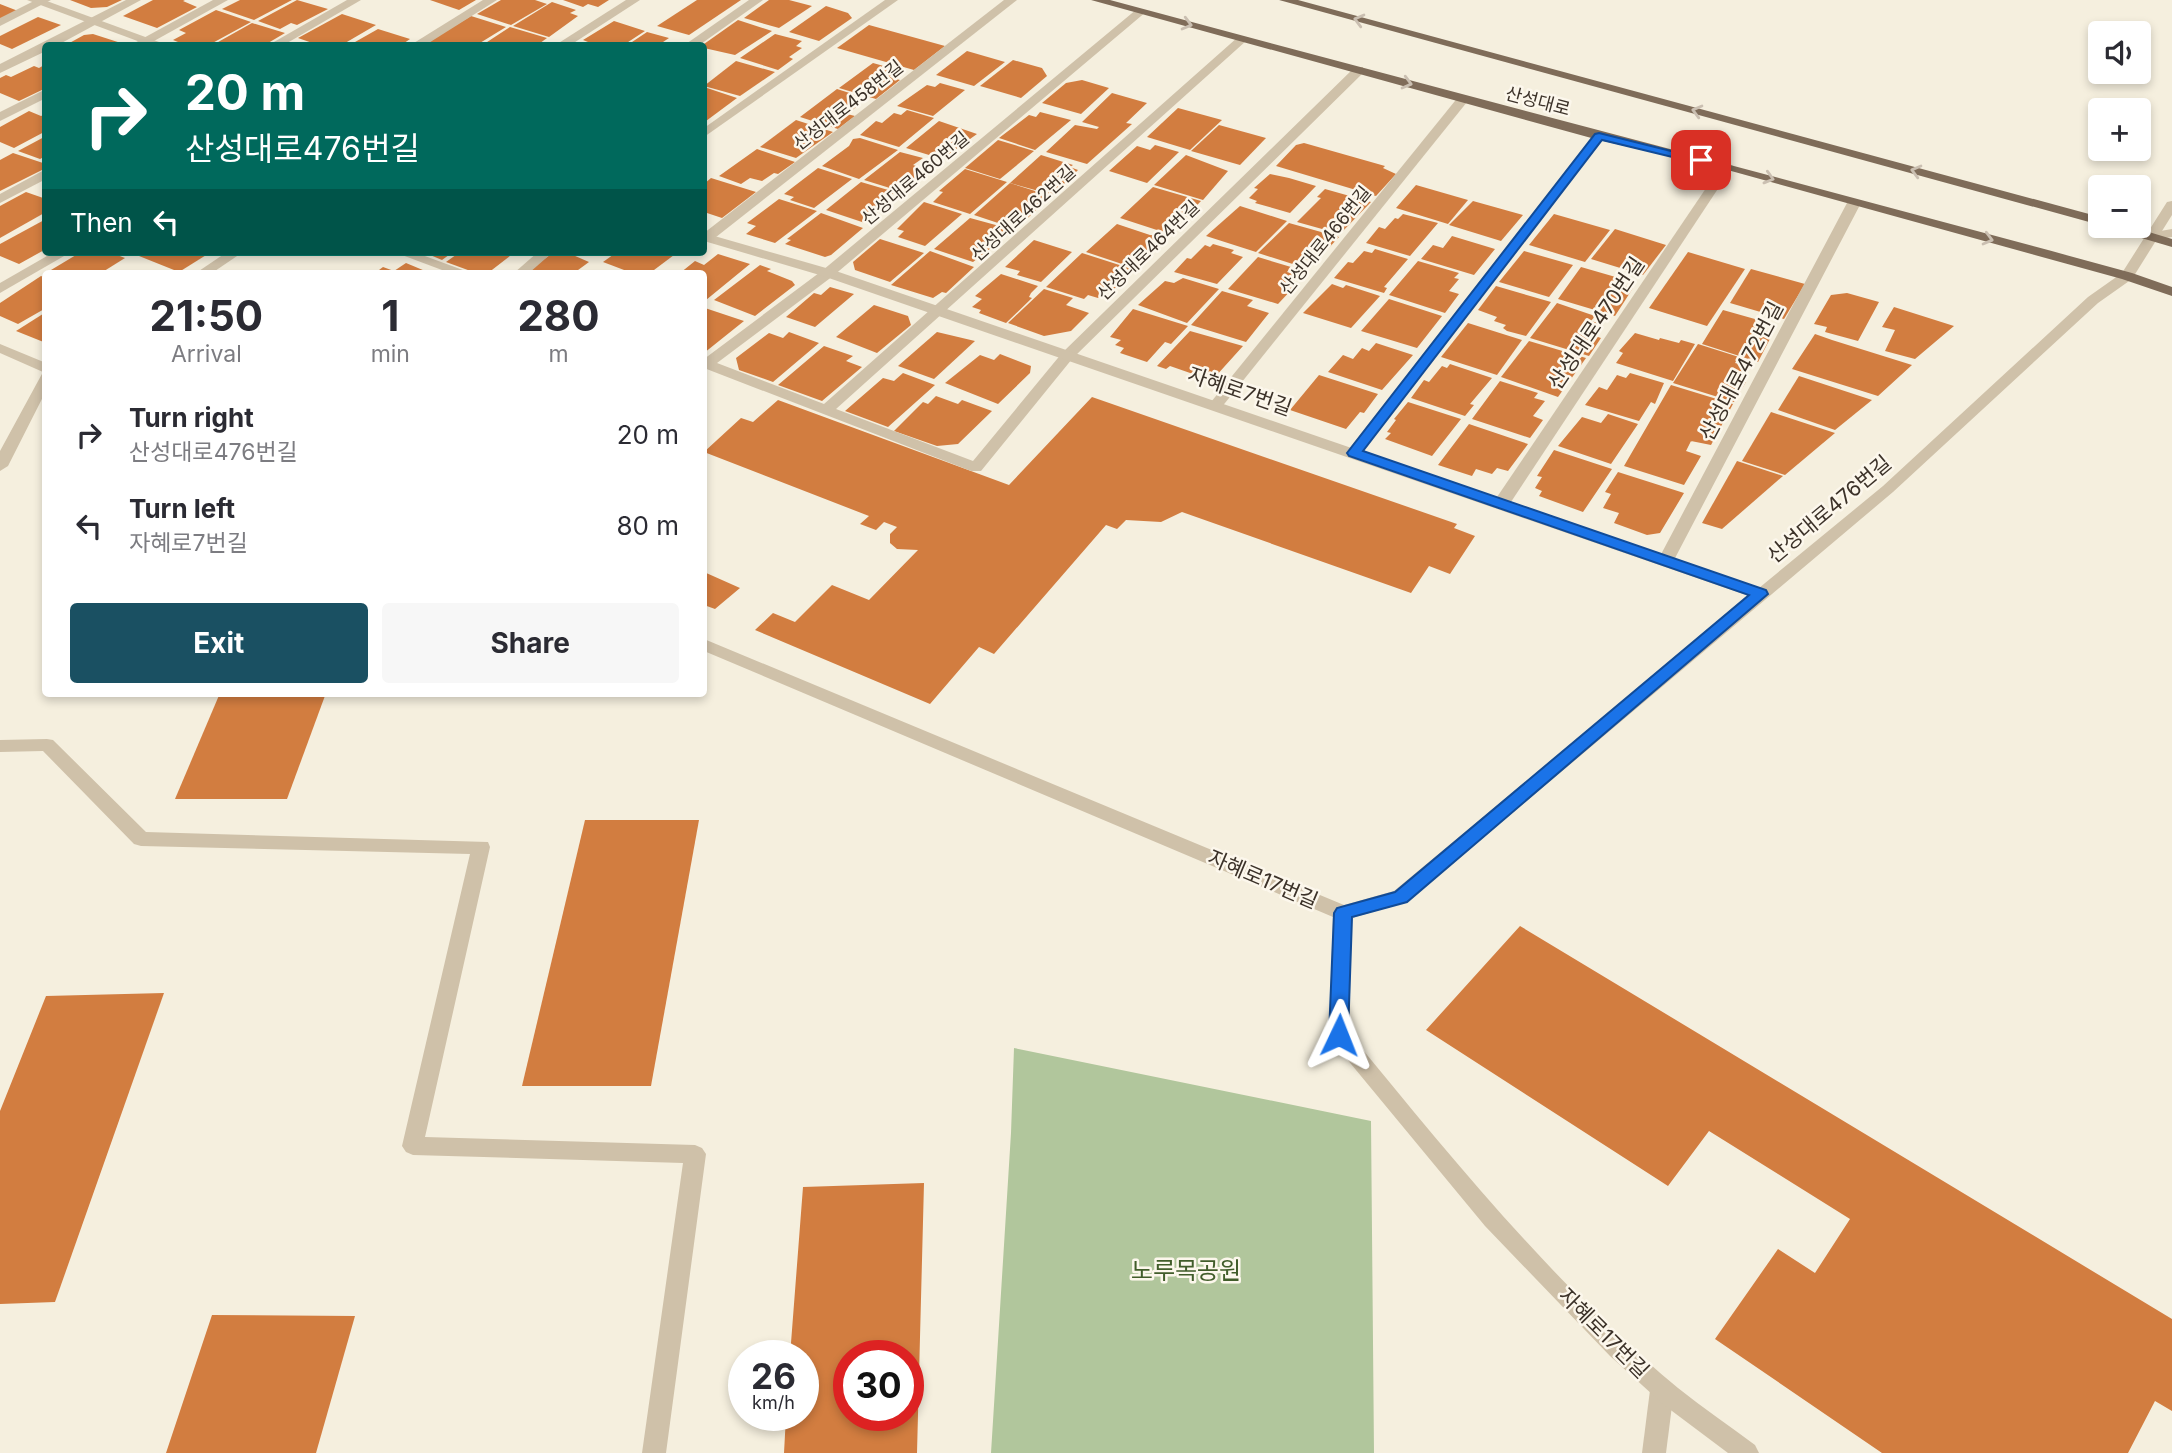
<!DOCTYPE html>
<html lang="en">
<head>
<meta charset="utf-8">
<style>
	body { margin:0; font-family:Inter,"Noto Sans KR",sans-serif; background:#f7f7f7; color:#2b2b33; height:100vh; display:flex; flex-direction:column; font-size:26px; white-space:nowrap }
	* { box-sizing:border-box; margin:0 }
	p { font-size:23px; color:#7c7c81 }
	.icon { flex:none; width:38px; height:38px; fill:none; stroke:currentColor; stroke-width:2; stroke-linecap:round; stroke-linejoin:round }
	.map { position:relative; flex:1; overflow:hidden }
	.side { position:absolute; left:42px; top:270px; width:665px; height:427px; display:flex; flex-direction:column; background:#fff; border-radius:7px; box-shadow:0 4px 10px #0003 }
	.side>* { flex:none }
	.guide { position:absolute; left:42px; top:42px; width:665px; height:214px; border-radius:7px; box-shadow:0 4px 10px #0003; background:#00695c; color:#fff; overflow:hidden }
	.tools { position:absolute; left:2088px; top:21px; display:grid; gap:14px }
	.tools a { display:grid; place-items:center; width:63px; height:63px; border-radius:7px; background:#fff; box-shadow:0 4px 10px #0003; font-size:35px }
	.speed { position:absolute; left:728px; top:1340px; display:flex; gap:14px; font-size:35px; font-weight:700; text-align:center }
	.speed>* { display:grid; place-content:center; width:91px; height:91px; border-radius:50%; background:#fff; box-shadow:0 4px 10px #0003; line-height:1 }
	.speed small { font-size:18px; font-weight:400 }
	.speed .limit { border:10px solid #d22; background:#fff; color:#111 }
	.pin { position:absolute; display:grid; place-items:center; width:60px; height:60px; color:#fff; margin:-30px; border-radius:14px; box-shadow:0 4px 10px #0006 }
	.me { position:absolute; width:77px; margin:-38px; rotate:2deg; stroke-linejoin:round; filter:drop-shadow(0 0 5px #0008) }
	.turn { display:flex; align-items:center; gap:24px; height:147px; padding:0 28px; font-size:32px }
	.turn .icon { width:91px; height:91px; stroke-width:2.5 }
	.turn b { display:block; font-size:49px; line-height:60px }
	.then { display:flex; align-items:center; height:66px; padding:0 28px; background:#0003; gap:14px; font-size:26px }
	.eta { display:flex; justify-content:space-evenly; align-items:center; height:119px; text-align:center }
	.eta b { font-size:42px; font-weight:700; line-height:49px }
	.cta { display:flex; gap:14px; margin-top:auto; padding:14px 28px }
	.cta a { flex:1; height:80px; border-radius:7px; background:#1a5062; color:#fff; font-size:28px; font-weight:700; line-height:80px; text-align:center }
	.cta a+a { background:#f7f7f7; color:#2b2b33 }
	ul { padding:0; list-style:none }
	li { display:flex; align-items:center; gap:21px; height:91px; padding:0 28px }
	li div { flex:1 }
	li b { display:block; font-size:26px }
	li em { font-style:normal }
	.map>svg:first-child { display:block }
	.green { fill:#b1c69c }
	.building { fill:#d27d40; fill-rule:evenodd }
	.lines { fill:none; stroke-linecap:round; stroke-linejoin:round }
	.service { fill:#cfc1a9; fill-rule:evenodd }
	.minor { fill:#cfc1a9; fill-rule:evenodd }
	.tertiary { fill:#cfc1a9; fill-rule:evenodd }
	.primary { fill:#7f6c59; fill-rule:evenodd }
	.oneway { stroke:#cabfb1 }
	.route { fill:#1a73e8; stroke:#114b97; stroke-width:2 }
	.labels { text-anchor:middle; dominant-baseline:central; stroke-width:5; stroke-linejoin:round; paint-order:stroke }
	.far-street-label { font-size:18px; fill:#3c3229; stroke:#fcf7ec }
	.street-label { font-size:21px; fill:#3c3229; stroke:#fcf7ec }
	.near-park-label { font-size:24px; fill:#415d2a; stroke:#fcf7ec }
</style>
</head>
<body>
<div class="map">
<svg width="2172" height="1453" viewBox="0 0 2172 1453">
	<rect width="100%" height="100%" fill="#f5efde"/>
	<!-- green -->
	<path class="green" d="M1014,1048L1371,1121L1374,1453H991L1011,1133Z"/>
	<!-- building -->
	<g class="building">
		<path d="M70,0H122L107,7L91,8Z"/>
		<path d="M153,0H185L183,1L197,7L157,28L123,16Z"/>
		<path d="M240,0H292L254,20L222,9Z"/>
		<path d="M297,0L328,9L297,25L291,23L280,29L258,21Z"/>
		<path d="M430,0H476L459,10Z"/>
		<path d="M501,0H535L547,4L511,25L477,14Z"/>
		<path d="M563,0H609L598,7L588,4L583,7Z"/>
		<path d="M697,0H741L689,35L657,26Z"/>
		<path d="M769,0H789L812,6L779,28L744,18Z"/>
		<path d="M552,2L576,10L570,13L578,16L549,37L513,26Z"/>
		<path d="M0,4L18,11L0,19Z"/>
		<path d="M826,6L848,13L852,18L819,41L789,32Z"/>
		<path d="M216,10L251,22L207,46H188L173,40L186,33L179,30Z"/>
		<path d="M342,14L376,25L340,46H321L298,38Z"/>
		<path d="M471,16L506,27L475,46H421Z"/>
		<path d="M38,17L61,25L12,49L0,44V36Z"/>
		<path d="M738,20L772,31L735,55L704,48V44Z"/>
		<path d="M614,21L645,31L622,46H582L588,42L583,40Z"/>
		<path d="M252,23L285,33L263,46H211Z"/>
		<path d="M869,25L945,46L914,70L837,48Z"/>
		<path d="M510,27L547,38L536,46H481Z"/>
		<path d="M378,29L410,39L400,46H348Z"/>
		<path d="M647,32L669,38L663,42L670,44L626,46Z"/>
		<path d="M93,34L127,45V46H64L84,35Z"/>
		<path d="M775,34L802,41L796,46L802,48L789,57L793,59L778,70L740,58Z"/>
		<path d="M967,51L1005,62L974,86L936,75Z"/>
		<path d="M1013,60L1042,68L1047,76L1021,98L980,86Z"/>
		<path d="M736,61L775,72L740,96L704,86Z"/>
		<path d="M873,63L898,70L889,77L900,80L876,99L839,88Z"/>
		<path d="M46,64V88L19,101L0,93V78L6,75L11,77L34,66L39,68Z"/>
		<path d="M1082,80L1109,88L1081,114L1042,103L1066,83Z"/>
		<path d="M940,83L965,90L933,116L897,106L927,85L935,87Z"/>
		<path d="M704,87L737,98L706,121L704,120Z"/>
		<path d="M837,89L859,96L852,101L860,104L847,114L855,116L838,129L800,117Z"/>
		<path d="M1112,93L1147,103L1126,123L1132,124L1087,164L1046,152L1075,125L1097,129L1099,127L1082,122Z"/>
		<path d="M1178,108L1222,120L1190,150L1147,137Z"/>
		<path d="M907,110L934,118L899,147L860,135L876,121L882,123L894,113L901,115Z"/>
		<path d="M29,111L41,116L46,114V131L14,148L0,142V127Z"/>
		<path d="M1040,112L1071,120L1035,150L999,138L1029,115L1036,117Z"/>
		<path d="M796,120L833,132L796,158L760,147Z"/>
		<path d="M939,121L977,134L949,154L946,153L939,158L906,148Z"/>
		<path d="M1219,125L1266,138L1240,165L1191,151Z"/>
		<path d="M46,136V156L40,159L18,151Z"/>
		<path d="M860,138L898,150L859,179L822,166L849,146L853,139Z"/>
		<path d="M998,140L1034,151L1000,179L965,168Z"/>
		<path d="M1304,143L1385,166L1383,168L1396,174L1376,196L1276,166L1296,145Z"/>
		<path d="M1155,145L1179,152L1147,183L1109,171L1137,146L1150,150Z"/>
		<path d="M757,149L795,162L778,174L774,173L762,181L750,178L741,184L719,176Z"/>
		<path d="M900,152L923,158L913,165L929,170L906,193L864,180Z"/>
		<path d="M13,153L46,164V168L0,191V160Z"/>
		<path d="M1041,155L1073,165L1070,167L1078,170L1053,195L1010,183Z"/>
		<path d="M1186,155L1228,171L1203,200L1154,185Z"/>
		<path d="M818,168L852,179L814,208L790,200L794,197L784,194Z"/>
		<path d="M965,169L1007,182L970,214L933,202L943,192L939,191Z"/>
		<path d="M1270,174L1289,178L1316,186L1290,213L1255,203L1257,201L1249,198L1258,189L1254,188Z"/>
		<path d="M711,178L756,192L722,218L704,212V184Z"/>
		<path d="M861,182L895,192L885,199L891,201L865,223L826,210Z"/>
		<path d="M1010,183L1051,196L1016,229L974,215Z"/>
		<path d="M1416,185L1468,200L1448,224L1396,208Z"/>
		<path d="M1153,187L1201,201L1186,217L1180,215L1163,232L1120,218Z"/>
		<path d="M1325,189L1371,202L1340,234L1297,222L1321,198L1317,197Z"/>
		<path d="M26,192L46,199V212L0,238V206Z"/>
		<path d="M779,199L817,211L775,243L746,234L756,226L747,223Z"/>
		<path d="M1473,201L1523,215L1501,241L1449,225Z"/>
		<path d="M924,202L962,214L925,246L898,237L904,231L897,229Z"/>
		<path d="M1240,206L1287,221L1256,252L1206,236Z"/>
		<path d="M821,213L863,228L831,255L825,257L785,244L791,240L787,239Z"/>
		<path d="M1403,214L1438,223L1410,256L1366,243L1379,227L1385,229L1395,218L1398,219Z"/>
		<path d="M1554,214L1610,230L1585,262L1529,245Z"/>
		<path d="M970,218L1014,230L973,262L934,249Z"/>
		<path d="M46,219V249L19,264L0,256V244Z"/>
		<path d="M1289,223L1339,237L1324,253L1320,251L1311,261L1306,259L1299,266L1258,253Z"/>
		<path d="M1117,224L1150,235L1162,236L1131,267L1086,252Z"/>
		<path d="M1615,229L1666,245L1643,275L1591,259Z"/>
		<path d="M1452,236L1495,249L1474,275L1421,259L1433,245L1443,248Z"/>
		<path d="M880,239L924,253L890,282L855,270L853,262Z"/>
		<path d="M1034,240L1072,252L1041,282L1017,275L1020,271L1005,267Z"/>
		<path d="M1213,244L1234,250L1231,253L1243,257L1217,284L1174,272L1187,258L1191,259L1205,245L1210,247Z"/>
		<path d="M1375,249L1408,259L1384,287L1387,288L1384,293L1334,278L1348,262L1353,263L1364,251L1372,253Z"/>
		<path d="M930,251L974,267L946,293L942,292L933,298L891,285Z"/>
		<path d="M1524,251L1573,265L1549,297L1499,282Z"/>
		<path d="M81,252H109L125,258L101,273H46Z"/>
		<path d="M145,252H211L179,272L139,256Z"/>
		<path d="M423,252H453L442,260Z"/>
		<path d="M460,252H515L488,273H476L446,262Z"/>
		<path d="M554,252H566L589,262L574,273H525Z"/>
		<path d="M617,252H678L650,273H632L603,262Z"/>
		<path d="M1688,252L1745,269L1707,326L1649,308Z"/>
		<path d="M1082,253L1135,270L1114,289L1110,287L1098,298L1088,295L1084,299L1046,287Z"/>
		<path d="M718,254L750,264L706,300L704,299V273H680L695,261L704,265Z"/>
		<path d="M1258,257L1291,267L1287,272L1299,276L1288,287L1293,288L1278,304L1228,289Z"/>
		<path d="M1418,261L1459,273L1454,278L1459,279L1449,291L1459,294L1445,313L1389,295Z"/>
		<path d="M406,263L430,273H375L383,267L394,271Z"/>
		<path d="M760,265L771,269L767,271L792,281L795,285L755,316L714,300Z"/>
		<path d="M1581,267L1619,278L1615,283L1633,288L1615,316L1558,299Z"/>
		<path d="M1751,269L1805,284L1784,319L1730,303Z"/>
		<path d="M1001,274L1038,286L1031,293L1029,297L1032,298L1006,323L979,313L981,310L972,307L982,299L975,296Z"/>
		<path d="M41,276L46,278V308L18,324L0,316V303Z"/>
		<path d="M1183,278L1219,289L1187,323L1138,305L1165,281L1174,283Z"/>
		<path d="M1332,284L1343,288L1346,285L1380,296L1351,328L1303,313Z"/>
		<path d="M1496,286L1551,302L1526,336L1507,331L1503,328L1506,325L1494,321L1497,317L1478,310Z"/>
		<path d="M830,287L854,294L815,327L786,317L814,293L821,295Z"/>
		<path d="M1044,289L1073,298L1066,305L1089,313L1071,331L1044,336L1008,323Z"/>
		<path d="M1222,291L1253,300L1247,306L1269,313L1246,342L1191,325Z"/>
		<path d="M1847,293L1879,302L1858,341L1825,332L1827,327L1814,324L1831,295Z"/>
		<path d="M1389,299L1442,316L1417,348L1361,331Z"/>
		<path d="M1557,303L1595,316L1591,321L1601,324L1592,335L1601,338L1589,356L1530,338Z"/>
		<path d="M874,305L908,316L911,325L877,353L836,337Z"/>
		<path d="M1894,307L1954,326L1915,359L1885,351L1895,330L1882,327Z"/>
		<path d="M705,308L744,321L704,353V309Z"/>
		<path d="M1133,309L1188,326L1171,344L1165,342L1147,362L1120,353L1124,348L1115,345L1121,340L1110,337Z"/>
		<path d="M1723,310L1769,323L1765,331L1773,333L1758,362L1702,344Z"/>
		<path d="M46,312V343L16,331Z"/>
		<path d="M1468,323L1522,340L1497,375L1441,357Z"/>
		<path d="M1190,331L1243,346L1215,377L1196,371L1193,374L1170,366L1166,369L1157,366Z"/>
		<path d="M789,332L819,343L773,382L739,370L736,358L769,333L783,338Z"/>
		<path d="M937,332L975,341L934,379L898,366Z"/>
		<path d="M1635,333L1659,340L1660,338L1679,343L1681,340L1695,344L1673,381L1616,363L1623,353L1619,351Z"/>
		<path d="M1815,334L1832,340L1912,365L1878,396L1792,369Z"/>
		<path d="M1529,341L1586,358L1558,397L1501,377Z"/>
		<path d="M1376,343L1413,355L1382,390L1328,372L1343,355L1353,359L1362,348L1369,351Z"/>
		<path d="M1698,344L1739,357L1735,363L1747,366L1739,379L1746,382L1734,402L1673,383Z"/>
		<path d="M824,346L853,356L846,361L862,367L822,401L778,385Z"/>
		<path d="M1000,354L1031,366L1030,373L998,404L945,383L980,355L994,360Z"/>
		<path d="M1450,364L1492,378L1470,404L1474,405L1465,416L1411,398L1424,380L1429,382L1442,366L1447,368Z"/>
		<path d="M903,373L935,385L888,427L845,411L883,378L894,381Z"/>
		<path d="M1630,373L1664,383L1655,404L1651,402L1639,421L1585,405L1599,387L1607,390L1617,375L1626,378Z"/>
		<path d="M1319,375L1378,394L1364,413L1360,412L1346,429L1290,410Z"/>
		<path d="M1799,376L1872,400L1835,430L1778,410Z"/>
		<path d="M1500,381L1538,393L1534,398L1545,401L1533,416L1543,420L1530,438L1472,419Z"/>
		<path d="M1671,385L1733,404L1711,445L1686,440L1691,441L1686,451L1701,456L1684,485L1624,466Z"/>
		<path d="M936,396L958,404L962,400L992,411L958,444L937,446L894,431L923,402L928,404Z"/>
		<path d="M1092,397L1457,524L1454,528L1475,536L1450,574L1429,566L1411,593L1182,512L1161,522L1126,520L1117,529L1106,525L994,654L979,647L930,704L755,630L773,613L795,622L832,585L869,600L918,550L897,549L890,543V534L897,527L884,522L876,530L860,524L869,516L704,452L741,418L753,422L778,400L1009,485Z"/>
		<path d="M1408,402L1461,419L1432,456L1385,439L1391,433L1387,432L1396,420L1394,419Z"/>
		<path d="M1771,412L1835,433L1785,475L1742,461Z"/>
		<path d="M1608,414L1638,424L1611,464L1558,446L1582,417L1601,423Z"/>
		<path d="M1469,424L1528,444L1508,471L1497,468L1492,474L1476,469L1472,476L1438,465Z"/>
		<path d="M1554,450L1612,469L1583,512L1539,496L1542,491L1535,488L1542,477L1537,476Z"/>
		<path d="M1737,461L1783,476L1722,529L1702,523Z"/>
		<path d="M1618,472L1684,493L1660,533L1647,535L1614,523L1619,513L1603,508L1611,494L1605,492Z"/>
		<path d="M704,572L740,588L715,609L704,605Z"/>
		<path d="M220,693H326L287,799H175Z"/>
		<path d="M585,820H699L651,1086H522Z"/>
		<path d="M1520,926L2172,1319V1411L2155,1401L2128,1453H1882L1715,1339L1778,1249L1815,1273L1850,1219L1709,1131L1668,1186L1426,1030Z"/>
		<path d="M164,993L55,1302L0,1304V1111L46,996Z"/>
		<path d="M924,1183L917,1453H784L786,1416H803V1356H790L803,1187ZM849,1356H908V1416H849Z"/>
		<path d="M212,1315L355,1316L316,1453H166Z"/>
	</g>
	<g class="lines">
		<!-- service -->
		<g class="service">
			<path d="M36,0H51L0,26V18Z"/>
			<path d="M126,0H141L56,46H46V51L0,73V64Z"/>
			<path d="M213,0H228L145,46H129Z"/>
			<path d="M347,0H361L282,46H267Z"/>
			<path d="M483,0H497L424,46H409Z"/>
			<path d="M626,0H640L569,46H554Z"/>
			<path d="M749,0H763L698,46H683Z"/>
			<path d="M885,0H898L704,137V128Z"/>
			<path d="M1004,0H1017L711,241H704V233Z"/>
			<path d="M1137,9L1147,11L833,276L717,363L824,404L1238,37H1246V41L836,409L973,461L1062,353L1355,67H1363V73L1072,359L981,471H971L704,368V359L823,270Z"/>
			<path d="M46,89V98L0,121V112Z"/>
			<path d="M1463,95L1469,99L1467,102L1221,408H1211L1209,405L1211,402L1459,96Z"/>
			<path d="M1599,132L1605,136L1603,139L1359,455H1349L1346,452L1349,449L1595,133Z"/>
			<path d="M1727,162L1733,166L1507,508H1495L1493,504L1495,500L1721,166Z"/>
			<path d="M46,169V179L0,203V194Z"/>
			<path d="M1854,199L1861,203L1674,560L1672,564H1660L1658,560L1847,203Z"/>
			<path d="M54,252H71L0,293V283Z"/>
			<path d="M227,252H243L212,273H196Z"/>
			<path d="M394,252H414L471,273H450Z"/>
			<path d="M538,252H553L529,273H514Z"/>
			<path d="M1662,1379L1670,1382L1674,1390L1666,1453H1642L1650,1390L1654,1382Z"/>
		</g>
		<!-- minor -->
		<g class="minor">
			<path d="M27,0H44L170,46H151Z"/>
			<path d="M2172,201V215L2132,279L2098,303L1893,492L1407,902L1352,918L1349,1033C1451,1157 1554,1285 1678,1388C1703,1408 1730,1426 1755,1445L1759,1453H1728L1664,1405L1610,1356L1485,1226L1332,1041L1329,1035L1333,917L704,651V639L1344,905L1394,891L1749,596L823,276L704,241V233L833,270L1759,588L1883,486L2088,297L2122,273L2167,202Z"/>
			<path d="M0,344L46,363V391L8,466L0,471V451L43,372L0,353Z"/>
			<path d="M47,739L53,740L146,832L488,842L490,847L425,1137L695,1145L702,1148L706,1154L666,1453H642L683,1163L413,1155L406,1152L402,1146L470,854L141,846L134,844L43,751L0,752V740Z"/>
		</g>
		<!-- tertiary -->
		<path class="tertiary" d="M2172,229V237L2154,240L2147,236L2149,233Z"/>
		<!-- primary -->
		<g class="primary">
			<path d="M1091,0H1110C1450,92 1792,180 2132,273L2172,287V296L2122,279L1724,169L1595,139Z"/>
			<path d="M1279,0H1298L2100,217V225Z"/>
			<path d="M2110,226H2129L2172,239V247L2111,229Z"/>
		</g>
	</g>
	<!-- one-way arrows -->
	<defs><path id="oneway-chevron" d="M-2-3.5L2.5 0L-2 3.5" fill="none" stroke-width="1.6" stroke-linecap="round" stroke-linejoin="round" transform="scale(1.75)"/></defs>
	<g class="oneway">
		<use href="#oneway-chevron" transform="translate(1359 20) rotate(-165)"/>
		<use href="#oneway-chevron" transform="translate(1187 24) rotate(15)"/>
		<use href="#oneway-chevron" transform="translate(1407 83) rotate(15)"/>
		<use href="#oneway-chevron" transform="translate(1697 111) rotate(-165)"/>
		<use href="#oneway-chevron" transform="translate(1916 171) rotate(-165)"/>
		<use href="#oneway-chevron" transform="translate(1769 178) rotate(16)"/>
		<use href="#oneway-chevron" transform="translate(1988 239) rotate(15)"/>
	</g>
	<!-- route -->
	<path class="route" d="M1599,133L1707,160L1701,164L1602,140L1363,451L1766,590L1768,594L1407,902L1352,917L1348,1035L1345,1041L1339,1043L1332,1041L1329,1035L1334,913L1337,908L1395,892L1749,595L1349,456L1347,453L1595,134Z"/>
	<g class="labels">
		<!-- far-street labels -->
		<g class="far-street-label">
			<text transform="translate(1538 101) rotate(15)">산성대로</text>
			<text transform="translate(848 105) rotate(-38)">산성대로458번길</text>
			<text transform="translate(915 178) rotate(-40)">산성대로460번길</text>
			<text transform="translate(1023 213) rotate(-42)">산성대로462번길</text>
			<text transform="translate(1325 240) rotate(-51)">산성대로466번길</text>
			<text transform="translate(1148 250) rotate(-44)">산성대로464번길</text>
		</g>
		<!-- street labels -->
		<g class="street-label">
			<text transform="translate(1596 323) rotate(-56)">산성대로470번길</text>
			<text transform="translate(1741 371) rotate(-62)">산성대로472번길</text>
			<text transform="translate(1240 391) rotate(19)">자혜로7번길</text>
			<text transform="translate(1829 509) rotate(-40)">산성대로476번길</text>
			<text transform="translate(1263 879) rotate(23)">자혜로17번길</text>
			<text transform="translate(1604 1333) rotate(45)">자혜로17번길</text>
		</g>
		<!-- near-park labels -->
		<g class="near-park-label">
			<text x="1186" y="1270">노루목공원</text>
		</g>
	</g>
</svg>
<div class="tools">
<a><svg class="icon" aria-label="sound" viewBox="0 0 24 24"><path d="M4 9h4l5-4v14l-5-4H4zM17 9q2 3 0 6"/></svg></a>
<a>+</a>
<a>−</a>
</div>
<div class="speed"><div>26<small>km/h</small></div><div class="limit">30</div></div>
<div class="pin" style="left:1701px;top:160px;background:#d93025"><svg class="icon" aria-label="arrive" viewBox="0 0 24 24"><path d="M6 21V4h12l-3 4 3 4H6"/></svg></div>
<svg class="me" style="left:1339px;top:1035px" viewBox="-20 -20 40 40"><path d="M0-17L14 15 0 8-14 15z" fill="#1a73e8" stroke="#fff" stroke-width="4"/></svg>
<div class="guide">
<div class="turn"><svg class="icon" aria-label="right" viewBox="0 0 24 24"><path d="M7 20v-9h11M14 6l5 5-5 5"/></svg><div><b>20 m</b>산성대로476번길</div></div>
<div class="then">Then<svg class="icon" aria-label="left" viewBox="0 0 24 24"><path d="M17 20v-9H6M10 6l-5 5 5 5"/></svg></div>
</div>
<section class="side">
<div class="eta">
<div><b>21:50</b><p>Arrival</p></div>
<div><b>1</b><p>min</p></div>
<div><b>280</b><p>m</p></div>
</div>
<ul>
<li><svg class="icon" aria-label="right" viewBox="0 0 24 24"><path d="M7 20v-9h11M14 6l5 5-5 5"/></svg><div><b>Turn right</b><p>산성대로476번길</p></div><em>20 m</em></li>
<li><svg class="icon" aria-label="left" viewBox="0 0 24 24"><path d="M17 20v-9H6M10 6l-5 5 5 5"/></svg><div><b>Turn left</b><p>자혜로7번길</p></div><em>80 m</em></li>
</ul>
<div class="cta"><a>Exit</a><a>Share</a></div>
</section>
</div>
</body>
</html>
